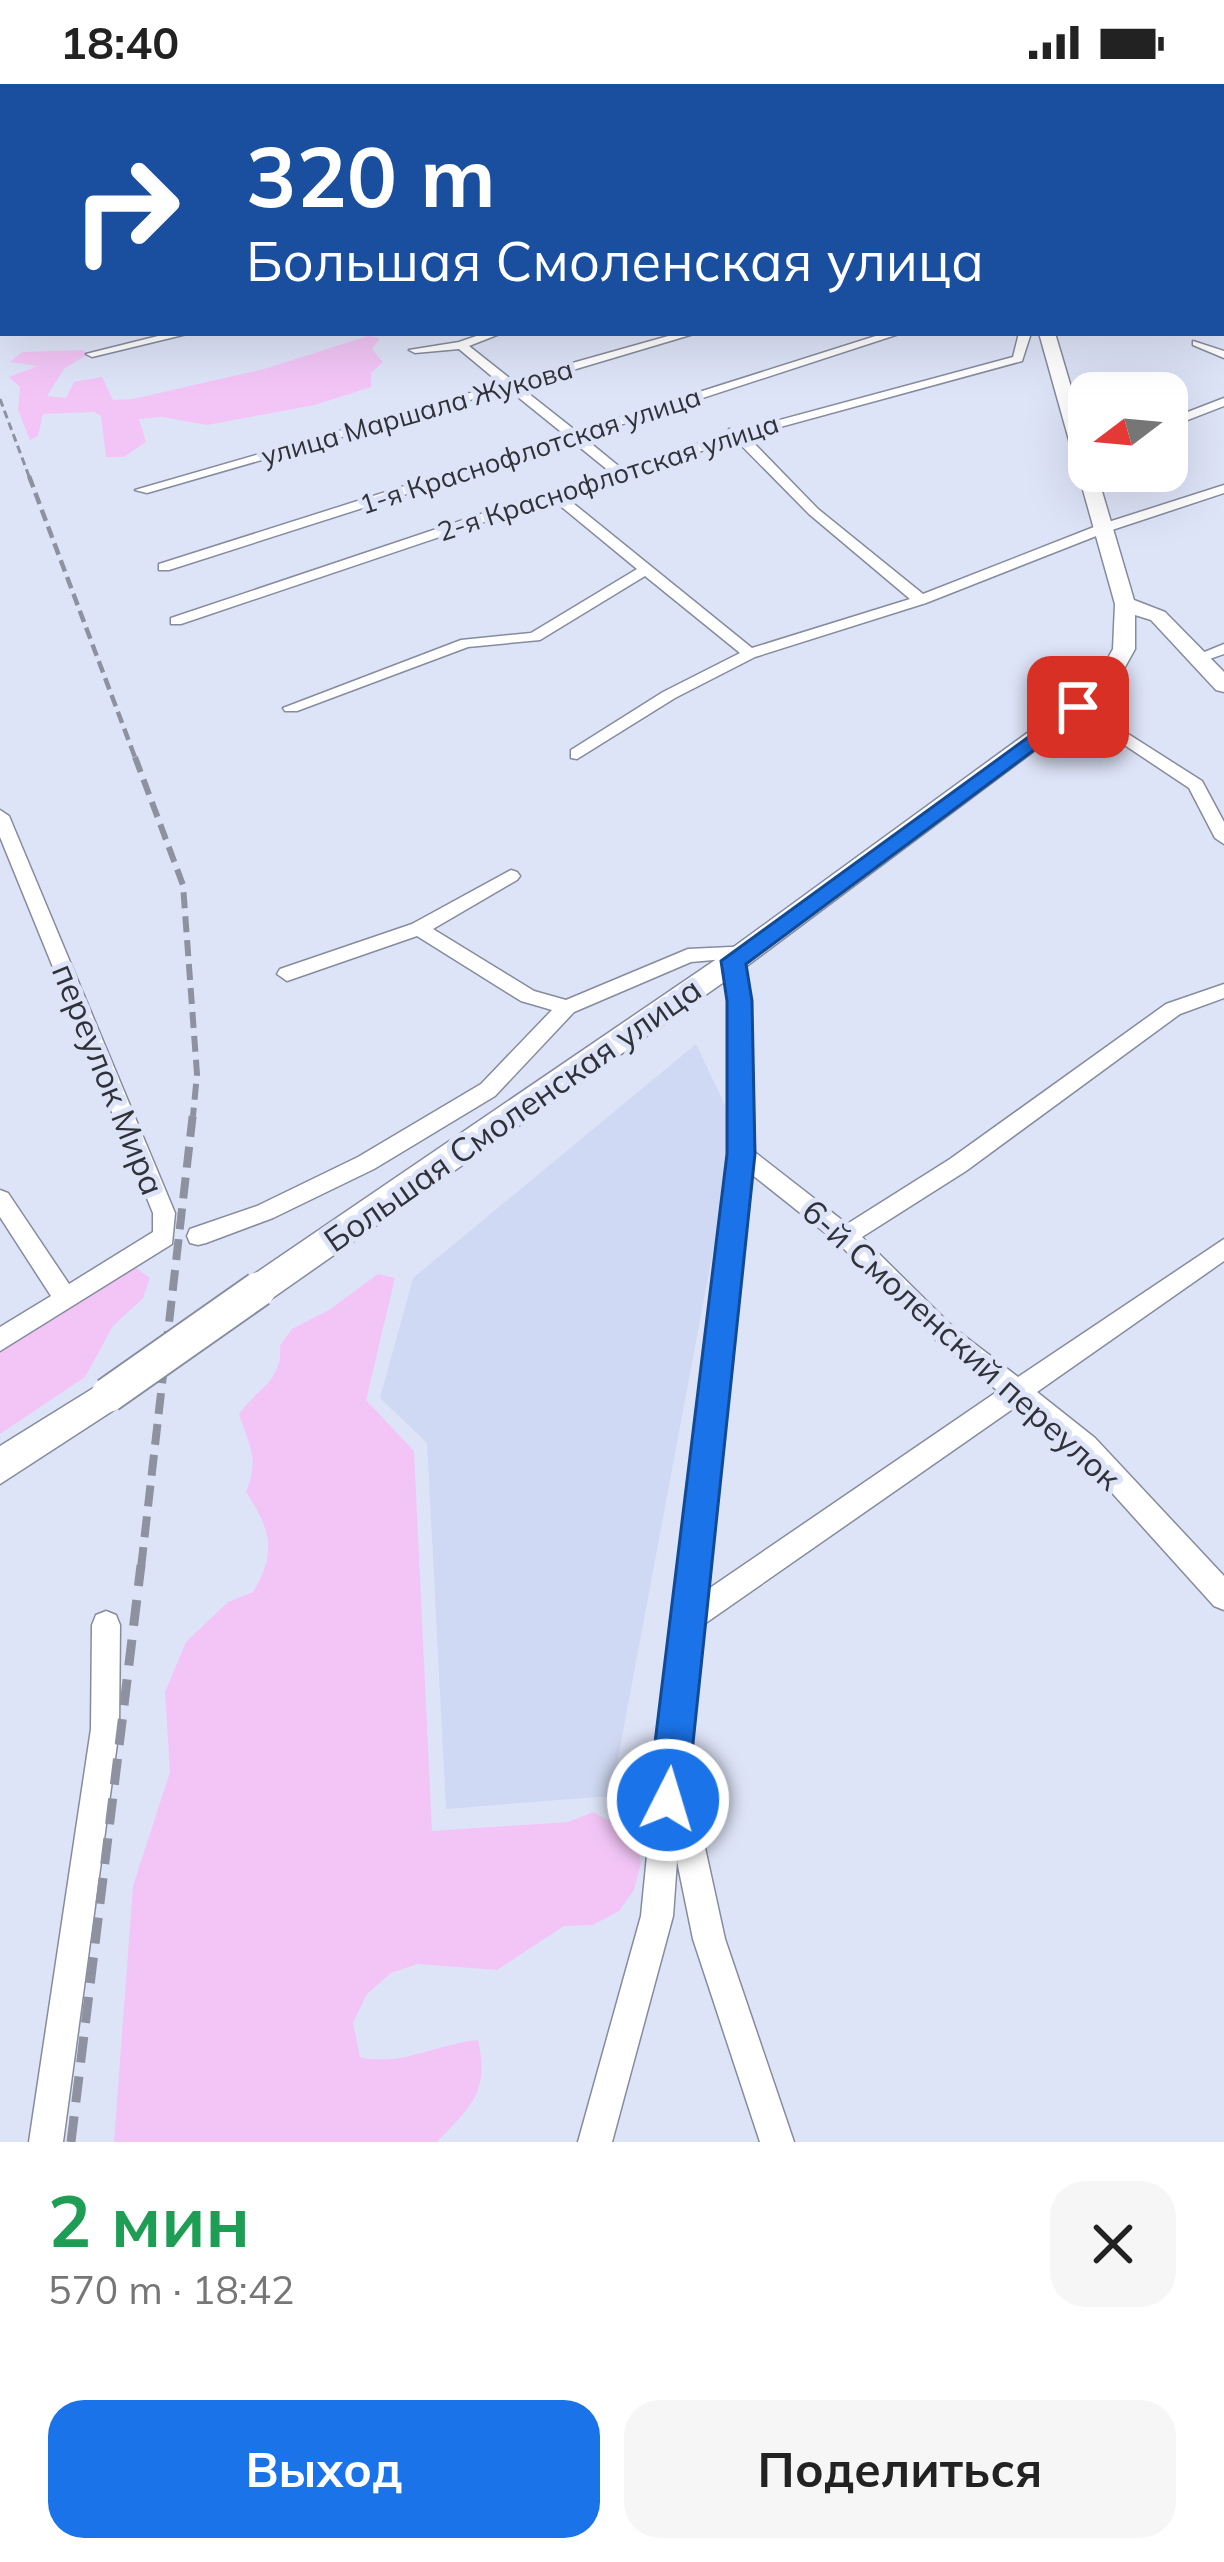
<!DOCTYPE html>
<html lang="ru">
<head>
<meta charset="utf-8">
<style>
	body { margin:0; font-family:Mulish,sans-serif; background:#f6f6f6; color:#222; height:100vh; display:flex; flex-direction:column; font-size:45px; white-space:nowrap }
	* { box-sizing:border-box; margin:0 }
	p { font-size:39px; color:#767676 }
	.icon { flex:none; width:66px; height:66px; fill:none; stroke:currentColor; stroke-width:2; stroke-linecap:round; stroke-linejoin:round }
	.map { position:relative; height:2058px; overflow:hidden }
	.side { display:flex; flex-direction:column; background:#fff; flex:1 }
	.side>* { flex:none }
	.hud { position:absolute; left:0px; top:0px; width:1224px; height:252px; box-shadow:0 12px 48px #0002; background:#1a4fa0; color:#fff; overflow:hidden }
	.needle { width:78px; rotate:254deg }
	.fabs { position:absolute; left:1068px; top:288px; display:grid; gap:24px }
	.fabs a { display:grid; place-items:center; width:120px; height:120px; border-radius:24px; background:#fff; box-shadow:0 12px 48px #0002; font-size:60px }
	.pin { position:absolute; display:grid; place-items:center; width:102px; height:102px; color:#fff; margin:-51px; border-radius:24px; box-shadow:0 6px 18px #0006 }
	.me { position:absolute; width:132px; margin:-66px; rotate:5deg; stroke-linejoin:round; filter:drop-shadow(0 0 9px #0008) }
	.turn { display:flex; align-items:center; gap:42px; height:252px; padding:0 48px; font-size:54px }
	.turn .icon { width:156px; height:156px; stroke-width:2.5 }
	.turn b { display:block; font-size:84px; line-height:102px }
	.round { display:grid; place-items:center; flex:none; width:126px; height:126px; border-radius:36px; background:#f6f6f6 }
	.summary { display:flex; align-items:center; justify-content:space-between; height:204px; padding:0 48px }
	h1 { font-size:72px; font-weight:700; line-height:90px; color:#1e9e55 }
	.cta { display:flex; gap:24px; margin-top:auto; padding:24px 48px }
	.cta a { flex:1; height:138px; border-radius:36px; background:#1a73e8; color:#fff; font-size:48px; font-weight:700; line-height:138px; text-align:center }
	.cta a+a { background:#f6f6f6; color:#222 }
	.status { display:flex; justify-content:space-between; align-items:center; height:84px; padding:0 60px; background:#fff; direction:ltr }
	.status svg { height:33px; fill:currentColor }
	.map>svg:first-child { display:block }
	.built { fill:#d0d9f3 }
	.green { fill:#f2c5f6 }
	.lines { fill:none; stroke-linecap:round; stroke-linejoin:round }
	.street-casing { stroke:#868b9d; stroke-width:3 }
	.secondary-casing { stroke:#868b9d; stroke-width:3 }
	.street { fill:#fff; fill-rule:evenodd }
	.secondary { fill:#fff; fill-rule:evenodd }
	.rail-far4 { stroke:#8e92a0; stroke-width:3; stroke-dasharray:8 4.5; stroke-linecap:butt }
	.rail-far3 { stroke:#8e92a0; stroke-width:4.5; stroke-dasharray:12 6; stroke-linecap:butt }
	.rail-far2 { stroke:#8e92a0; stroke-width:6; stroke-dasharray:16 8; stroke-linecap:butt }
	.rail-far1 { stroke:#8e92a0; stroke-width:8; stroke-dasharray:21 10; stroke-linecap:butt }
	.rail { stroke:#8e92a0; stroke-width:9; stroke-dasharray:26 14; stroke-linecap:butt }
	.secondary-bridge-casing { stroke:#868b9d; stroke-width:38; stroke-linecap:butt }
	.secondary-bridge { stroke:#fff; stroke-width:34 }
	.route { fill:#1a73e8; stroke:#114b97; stroke-width:3 }
	.labels { text-anchor:middle; dominant-baseline:central; stroke-width:10; stroke-linejoin:round; paint-order:stroke }
	.far-street-label { font-size:27px; fill:#303239; stroke:#dee4f8 }
	.street-label { font-size:33px; fill:#303239; stroke:#dee4f8 }
</style>
</head>
<body>
<div class="status"><b>18:40</b><svg viewBox="0 0 49 12"><path d="M0 12V9h3v3zM5 12V6h3v6zM10 12V3h3v9zM15 12V0h3v12zM26 1h20v11H26zM47 4h2v5h-2z"/></svg></div>
<div class="map">
<svg width="1224" height="2058" viewBox="0 0 1224 2058">
	<rect width="100%" height="100%" fill="#dee4f8"/>
	<!-- built -->
	<path class="built" d="M696,960L736,1044L611,1712L446,1725L427,1359L380,1314L413,1194Z"/>
	<!-- green -->
	<g class="green">
		<path d="M368,252L380,254L372,265L383,278L371,289V303L315,321L207,341L162,333L139,335L146,358L124,373H106L101,332L94,328L43,330L38,352L30,356L18,326L20,303L9,293L38,282L10,278L22,268L83,266L88,270L64,285L47,312L66,314L74,298L102,293L113,316L133,315L264,285Z"/>
		<path d="M136,1184L150,1194L143,1214L113,1242L85,1293L0,1350V1268Z"/>
		<path d="M378,1190L395,1194L366,1316L414,1367L432,1747L568,1738L593,1728L636,1752L641,1779L634,1806L619,1827L593,1841L564,1842L497,1886L417,1880L391,1889L367,1910L353,1939L360,1973C401,1983 436,1960 478,1956C490,2008 471,2022 437,2058H114L133,1802L170,1688L165,1608L186,1558L228,1518L253,1508C277,1468 271,1446 246,1408C260,1374 249,1362 239,1330C258,1303 283,1298 280,1261L292,1245L329,1226Z"/>
	</g>
	<g class="lines">
		<defs>
			<g id="street">
				<rect x="1221" y="13" width="3" height="4"/>
				<path d="M1221,32L1224,33V40L1221,39Z"/>
				<path d="M1221,137L1224,138V145L1221,144Z"/>
				<path d="M1221,171L1224,172V179L1221,178Z"/>
				<path d="M1221,205L1224,206V212L1221,211Z"/>
				<path d="M170,249H191L92,273L86,270Z"/>
				<path d="M485,249H502L469,262L512,296L679,249H697L519,302L576,347L885,249H902L583,353L621,384L728,350L729,345L739,347L1013,273L1019,249H1031L1022,277L747,352L818,425L923,510L1099,441L1224,401V409L1109,447L926,519L755,573L675,614L577,675L571,674V666L663,608L740,569L645,492L540,556L468,563L297,627H285L283,624L461,556L531,549L637,485L552,415L181,540H171V534L609,387L572,357L169,486H159V480L565,351L508,305L147,409L135,406L501,300L459,265L415,269L409,266L459,258ZM736,356L809,430L910,515L752,564L563,411Z"/>
				<path d="M1193,257L1224,267V274L1193,261Z"/>
				<path d="M1224,314V322L1167,344V336Z"/>
				<path d="M1224,560V570L1198,579L1190,574Z"/>
				<path d="M1078,618L1202,697L1224,738V760L1215,754L1189,704L1072,626V620Z"/>
				<path d="M0,726L9,732L175,1129L172,1160L0,1267V1243L51,1212L0,1133V1106L8,1109L69,1200L153,1148V1129L0,753Z"/>
				<path d="M511,786L517,788L520,792L517,796L433,845L534,907L566,916L688,865L752,862L754,867L752,872L742,874L750,917L752,1066L847,1140L950,1075L1166,920L1224,900V914L1180,930L966,1087L862,1153L954,1244L1018,1293L1224,1155V1177L1037,1308L1095,1354L1224,1492V1526L1214,1522L1077,1370L1017,1322L700,1543L686,1677L725,1855L794,2058H760L693,1855L677,1777L673,1832L612,2058H578L641,1832L654,1701L659,1690L656,1677L673,1544L670,1538L675,1528L730,1070V917L725,875L691,878L574,928L495,1012L374,1085L273,1134L206,1159L198,1161L190,1159L187,1152L190,1145L257,1122L358,1073L481,1000L552,926L521,917L417,852L287,897L277,890L280,885L412,840ZM750,1089L838,1159L938,1258L998,1307L704,1508Z"/>
				<path d="M106,1527L116,1531L120,1541L119,1645L63,2058H29L91,1645L92,1541L96,1531Z"/>
			</g>
			<g id="secondary">
				<path d="M1040,0H1052L1039,3Z"/>
				<path d="M1039,249H1055L1089,364V387H1096L1134,516L1165,528L1224,588V608L1216,606L1151,536L1135,531V565L1110,610L744,884L271,1215L259,1219L247,1215L242,1205L247,1195L724,870L1093,601L1113,565L1115,520Z"/>
				<path d="M108,1295L120,1300L126,1311L120,1322L0,1400V1362Z"/>
			</g>
		</defs>
		<!-- street casing -->
		<use href="#street" class="street-casing"/>
		<!-- secondary casing -->
		<use href="#secondary" class="secondary-casing"/>
		<!-- street -->
		<use href="#street" class="street"/>
		<!-- secondary -->
		<use href="#secondary" class="secondary"/>
		<!-- rail-far4 -->
		<g class="rail-far4">
			<path d="M291,3L302,0"/>
			<path d="M335,3L344,0"/>
			<path d="M0,224L3,217"/>
			<path d="M0,315L30,395"/>
		</g>
		<!-- rail-far3 -->
		<path class="rail-far3" d="M29,392L136,676"/>
		<!-- rail-far2 -->
		<path class="rail-far2" d="M135,673L183,801L197,990L193,1032"/>
		<!-- rail-far1 -->
		<path class="rail-far1" d="M141,1484L193,1029"/>
		<!-- rail -->
		<path class="rail" d="M71,2058L141,1481"/>
		<defs>
			<path id="secondary-bridge" d="M108,1311L259,1205"/>
		</defs>
		<!-- secondary-bridge casing -->
		<use href="#secondary-bridge" class="secondary-bridge-casing"/>
		<!-- secondary-bridge -->
		<use href="#secondary-bridge" class="secondary-bridge"/>
	</g>
	<!-- route -->
	<path class="route" d="M1078,617L1085,619V628L746,880L752,917L755,1070L687,1716L681,1729L668,1735L654,1729L648,1716L727,1070V917L721,877Z"/>
	<g class="labels">
		<!-- far-street labels -->
		<g class="far-street-label">
			<text transform="translate(417 328) rotate(-16)">улица Маршала Жукова</text>
			<text transform="translate(530 366) rotate(-18)">1-я Краснофлотская улица</text>
			<text transform="translate(608 393) rotate(-18)">2-я Краснофлотская улица</text>
		</g>
		<!-- street labels -->
		<g class="street-label">
			<text transform="translate(109 995) rotate(68)">переулок Мира</text>
			<text transform="translate(512 1030) rotate(-35)">Большая Смоленская улица</text>
			<text transform="translate(962 1260) rotate(42)">6-й Смоленский переулок</text>
		</g>
	</g>
</svg>
<div class="fabs">
<a><svg class="needle" viewBox="-14 -14 28 28"><path d="M0-13l5 13h-10z" fill="#e53935"/><path d="M0 13l5-13h-10z" fill="#767676"/></svg></a>
</div>
<div class="pin" style="left:1078px;top:623px;background:#d93025"><svg class="icon" aria-label="arrive" viewBox="0 0 24 24"><path d="M6 21V4h12l-3 4 3 4H6"/></svg></div>
<svg class="me" style="left:668px;top:1716px" viewBox="-20 -20 40 40"><circle r="17" fill="#1a73e8" stroke="#fff" stroke-width="3"/><path d="M0-11L8 9 0 5-8 9z" fill="#fff"/></svg>
<div class="hud">
<div class="turn"><svg class="icon" aria-label="right" viewBox="0 0 24 24"><path d="M7 20v-9h11M14 6l5 5-5 5"/></svg><div><b>320 m</b>Большая Смоленская улица</div></div>
</div>
</div>
<section class="side">
<div class="summary"><div><h1>2 мин</h1><p>570 m · 18:42</p></div><a class="round"><svg class="icon" aria-label="close" viewBox="0 0 24 24"><path d="M6 6l12 12M18 6L6 18"/></svg></a></div>
<div class="cta"><a>Выход</a><a>Поделиться</a></div>
</section>
</body>
</html>
